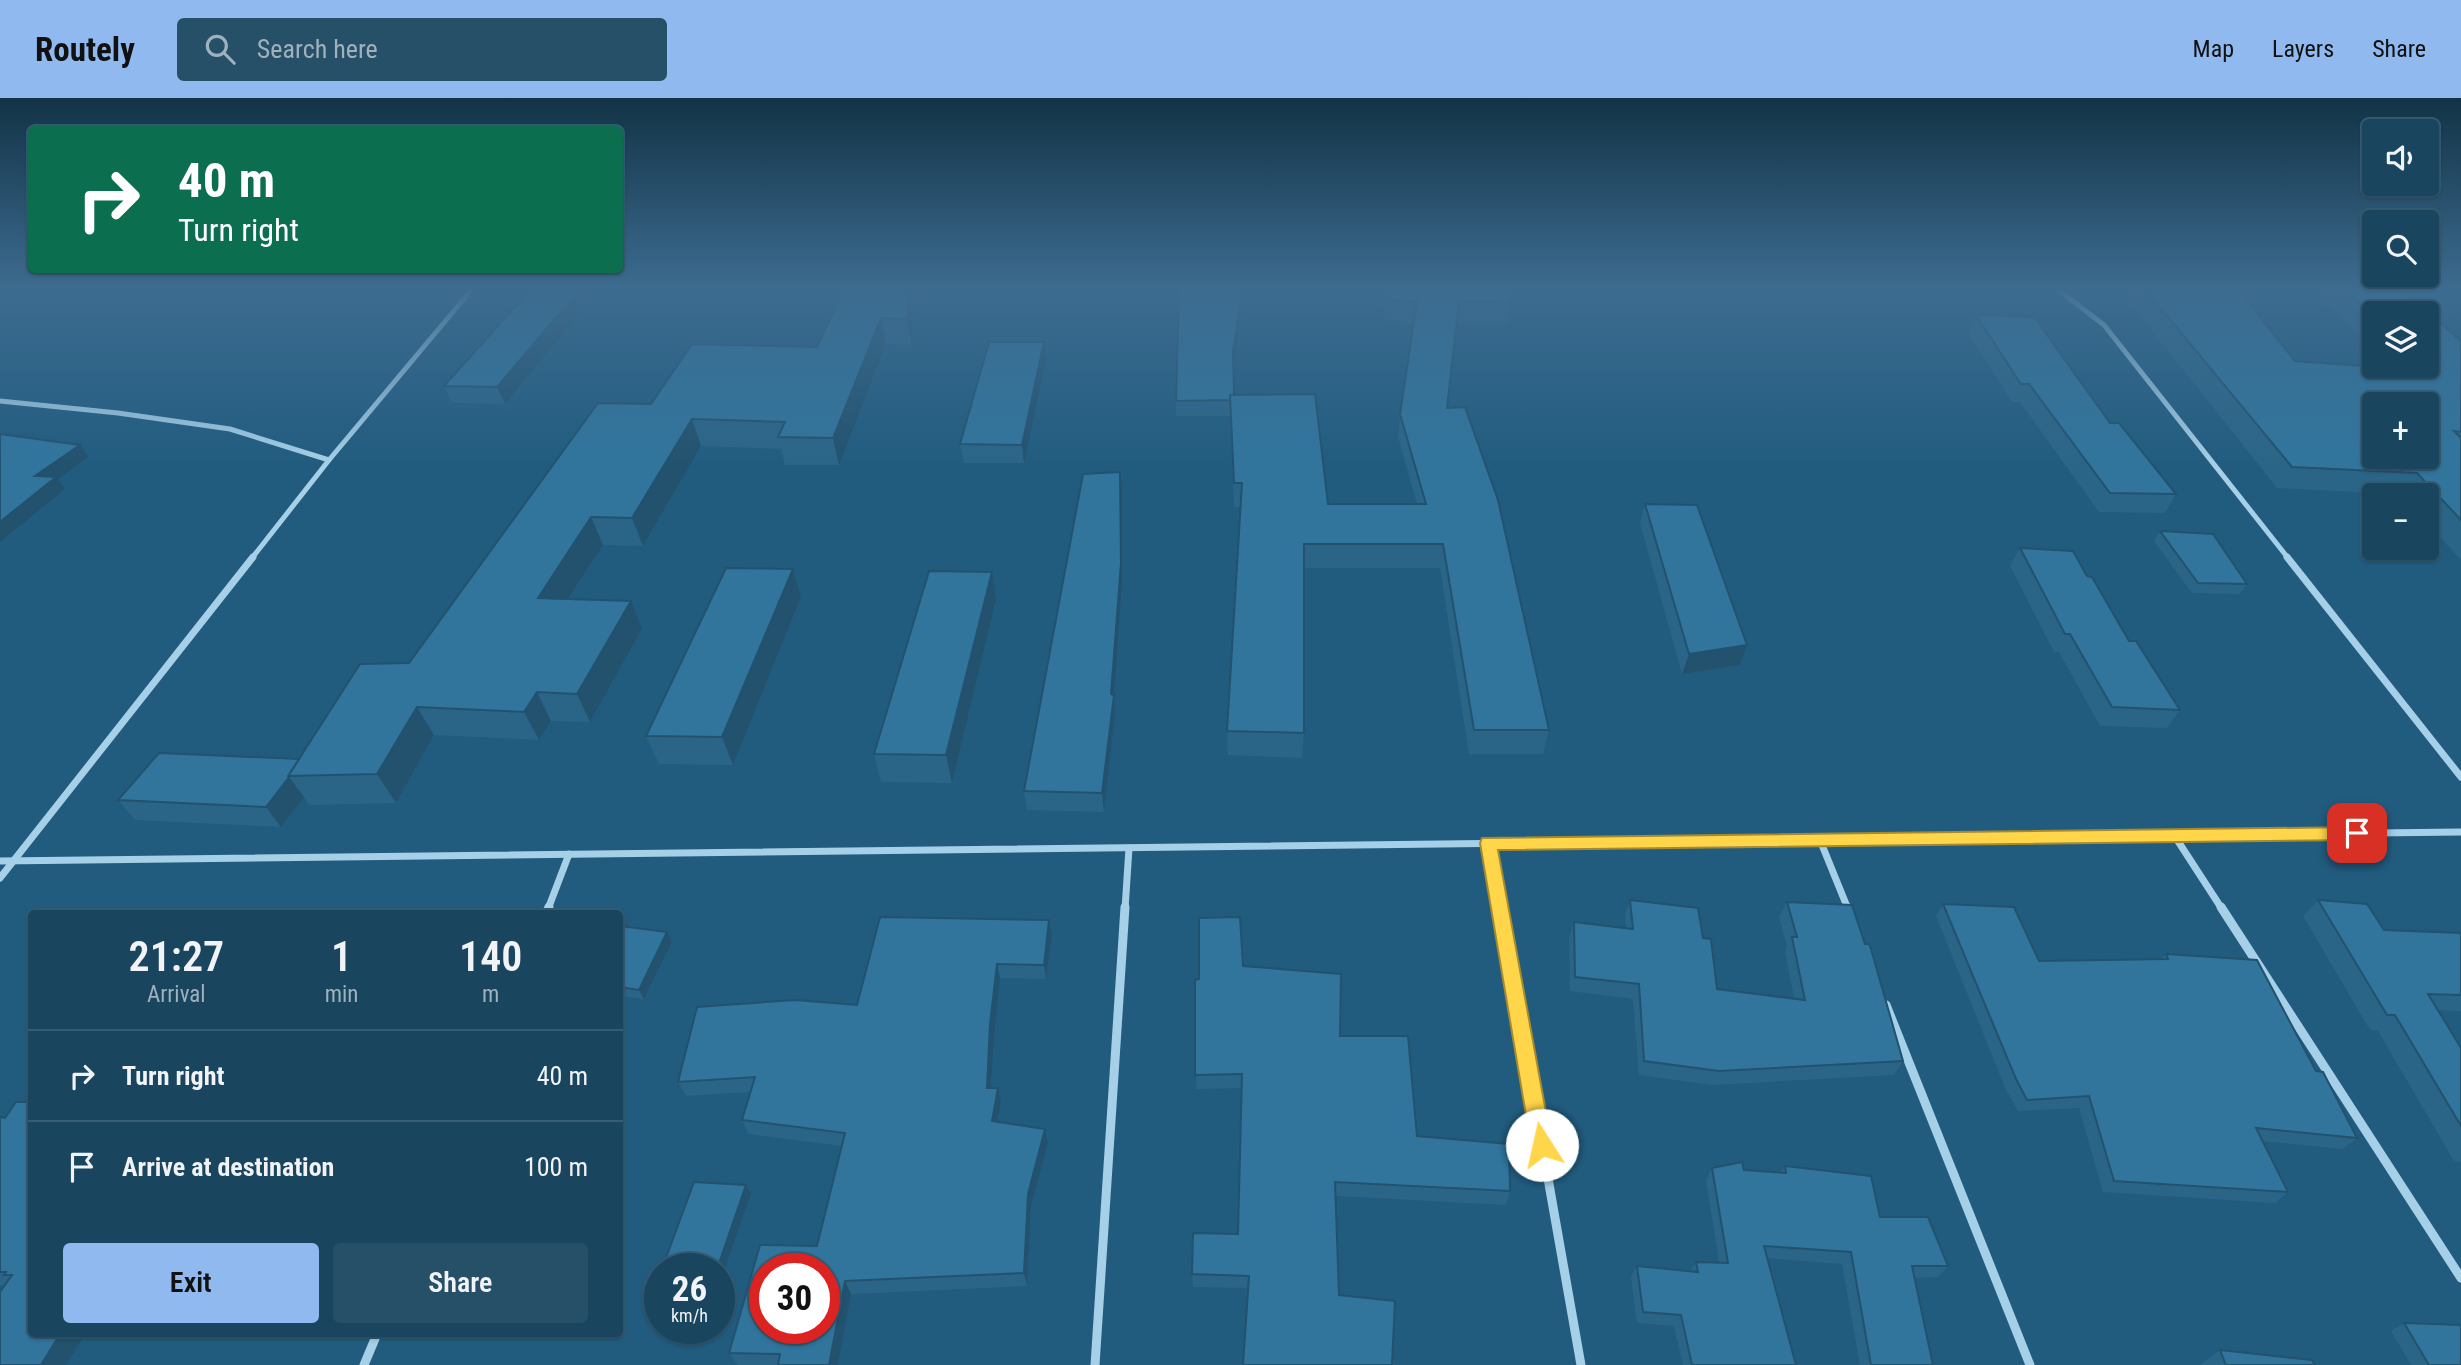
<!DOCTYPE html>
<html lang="en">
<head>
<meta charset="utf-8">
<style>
	body { margin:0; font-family:"Roboto Condensed",sans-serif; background:#264f68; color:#f1f3f6; height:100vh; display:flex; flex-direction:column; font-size:26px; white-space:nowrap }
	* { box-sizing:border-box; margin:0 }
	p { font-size:23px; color:#9fb1bd }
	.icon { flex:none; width:38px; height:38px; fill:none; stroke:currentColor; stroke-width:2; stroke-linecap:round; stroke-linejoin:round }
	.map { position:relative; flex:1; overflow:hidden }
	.side { position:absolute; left:28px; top:812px; width:595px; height:427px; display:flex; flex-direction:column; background:#19455f; border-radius:7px; box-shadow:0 2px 5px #0004,0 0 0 2px #375d74 }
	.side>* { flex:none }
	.banner { position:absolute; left:28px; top:28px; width:595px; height:147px; border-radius:7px; box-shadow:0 2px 5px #0004,0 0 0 2px #375d74; background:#0b6e4f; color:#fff; overflow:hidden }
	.controls { position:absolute; left:2362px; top:21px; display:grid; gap:14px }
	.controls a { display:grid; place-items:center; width:77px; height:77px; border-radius:7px; background:#19455f; box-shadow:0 2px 5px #0004,0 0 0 2px #375d74; font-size:35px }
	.speed { position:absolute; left:644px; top:1155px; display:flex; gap:14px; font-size:35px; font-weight:700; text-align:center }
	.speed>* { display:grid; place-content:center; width:91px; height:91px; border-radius:50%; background:#19455f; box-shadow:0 2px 5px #0004,0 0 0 2px #375d74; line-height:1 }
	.speed small { font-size:18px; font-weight:400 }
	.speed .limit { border:10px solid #d22; background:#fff; color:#111 }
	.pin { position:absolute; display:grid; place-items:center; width:60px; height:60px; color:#fff; margin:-30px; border-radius:14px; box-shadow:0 4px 10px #0006 }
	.me { position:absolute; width:77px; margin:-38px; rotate:350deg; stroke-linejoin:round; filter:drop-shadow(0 0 5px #0008) }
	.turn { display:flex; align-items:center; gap:24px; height:147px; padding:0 35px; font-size:32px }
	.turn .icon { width:91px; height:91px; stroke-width:2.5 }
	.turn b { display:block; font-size:49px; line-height:60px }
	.eta { display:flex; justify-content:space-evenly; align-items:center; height:119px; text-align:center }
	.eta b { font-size:42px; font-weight:600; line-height:49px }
	.action { display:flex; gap:14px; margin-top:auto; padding:14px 35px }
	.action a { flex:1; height:80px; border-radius:7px; background:#90b9f0; color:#111; font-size:28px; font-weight:600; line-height:80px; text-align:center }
	.action a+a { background:#264f68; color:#f1f3f6 }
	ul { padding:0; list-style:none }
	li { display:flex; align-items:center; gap:21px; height:91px; padding:0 35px; border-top:2px solid #375d74 }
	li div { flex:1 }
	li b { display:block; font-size:26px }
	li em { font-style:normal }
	header { display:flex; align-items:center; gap:42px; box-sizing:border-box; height:98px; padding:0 35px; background:#90b9f0; color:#111 }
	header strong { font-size:33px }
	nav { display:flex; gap:38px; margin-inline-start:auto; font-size:24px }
	.search { width:490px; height:63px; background:#264f68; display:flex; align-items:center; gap:18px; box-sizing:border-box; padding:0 24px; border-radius:7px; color:#9fb1bd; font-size:26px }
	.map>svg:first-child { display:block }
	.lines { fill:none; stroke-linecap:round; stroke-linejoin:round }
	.minor-far2 { stroke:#a6d0e7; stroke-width:5 }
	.minor-far1 { stroke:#a6d0e7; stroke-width:7 }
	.minor { stroke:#a6d0e7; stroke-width:9 }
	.wall { fill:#2a6587 }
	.shaded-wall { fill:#22526e }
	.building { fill:#31759d; stroke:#22526e; stroke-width:2; fill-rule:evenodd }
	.route { fill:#ffd54a; stroke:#a68a30; stroke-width:2 }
</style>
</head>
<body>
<header>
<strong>Routely</strong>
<div class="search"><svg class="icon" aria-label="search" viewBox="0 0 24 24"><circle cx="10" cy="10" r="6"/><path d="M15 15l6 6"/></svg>Search here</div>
<nav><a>Map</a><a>Layers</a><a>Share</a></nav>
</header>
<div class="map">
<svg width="2461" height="1267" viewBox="0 0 2461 1267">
	<rect width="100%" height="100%" fill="#215c7f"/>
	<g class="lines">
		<!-- minor-far2 -->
		<g class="minor-far2">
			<path d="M2056,190L2104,227L2288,460"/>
			<path d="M0,303L118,315L230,331L329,362"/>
			<path d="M252,460L329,362L473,190"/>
		</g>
		<!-- minor-far1 -->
		<g class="minor-far1">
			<path d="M2287,459L2461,679"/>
			<path d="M2174,737L2222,811"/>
			<path d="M1820,742L1848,811"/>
			<path d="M1489,745L1501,811"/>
			<path d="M0,763L2461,734"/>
			<path d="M0,780L253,459"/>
			<path d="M548,811L569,756"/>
			<path d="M1125,811L1129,750"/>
		</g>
		<!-- minor -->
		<g class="minor">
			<path d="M1500,809L1581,1267"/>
			<path d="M1847,809L1849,815"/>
			<path d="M2221,809L2461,1180"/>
			<path d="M546,816L549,809"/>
			<path d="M1886,907L2030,1267"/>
			<path d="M364,1267L377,1236"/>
			<path d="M1095,1267L1125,809"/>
		</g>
	</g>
	<!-- wall -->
	<g class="wall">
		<path d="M532,190L600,191L505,306L452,305L444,288Z"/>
		<path d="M913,190L912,247L886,246L839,367H785L781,351L701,348L643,448L603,447L569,501L642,531L590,624L551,623L539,642L434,637L396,705L309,707L304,699L281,729L135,722L118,702L299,661L409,565L651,306L817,249Z"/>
		<path d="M1381,190H1509L1511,204L1507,226L1456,225L1447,310L1549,632L1543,656H1469L1440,470H1304V635L1302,660L1228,657L1227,633L1241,409H1234L1230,318H1176V303L1233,267L1234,297L1328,406H1417L1398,339L1400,316L1414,225L1385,224Z"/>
		<path d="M2126,190H2237L2295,263L2394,270L2391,268H2427L2375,215V252L2309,190H2400L2461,243V462L2427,425V397H2402L2401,396L2277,390L2123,196Z"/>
		<path d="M1976,217L2110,325L2176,396L2165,415L2099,414L2020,304H2012L1968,235Z"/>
		<path d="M1044,244L1046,262L1024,365H964L960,346Z"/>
		<path d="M1120,374L1122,392V484L1114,600L1115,616L1104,714L1027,712L1024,693Z"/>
		<path d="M1645,406L1740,567L1682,576L1640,425Z"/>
		<path d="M2160,433L2247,486L2240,496L2192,495L2154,443Z"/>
		<path d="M2020,450L2129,543L2180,612L2167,630L2100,628L2059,554H2054L2010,468Z"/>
		<path d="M793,471L801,499L733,667L659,666L646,638Z"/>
		<path d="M996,502L952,685L881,684L874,656Z"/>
		<path d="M1630,802L1703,840L1717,891L1794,900L1785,853L1787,848L1779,819L1787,804L1903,963L1894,977L1712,987L1639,977L1633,901L1570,893L1569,839L1574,824L1626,830L1625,817Z"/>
		<path d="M2318,802L2384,832L2461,835V913L2438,912L2461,950V1064L2454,1063L2378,933L2370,932L2303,818Z"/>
		<path d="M1943,806L2039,863L2161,861L2166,856L2316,973L2357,1040L2343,1051L2262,1043L2288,1094L2275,1105L2103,1094L2079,1010L2018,1013L2006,992L1936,818Z"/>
		<path d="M1049,822L1052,837L1046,881L1000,880L994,940L991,990H998L1001,1004L997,1024L1048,1045L1031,1109L1027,1188L851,1196L838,1267H738L729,1255L817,1148L842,1048L749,1036L742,1022L750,994L686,998L678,984Z"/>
		<path d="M620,828L667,834L672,844L644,901L620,898Z"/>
		<path d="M1243,868L1340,938L1417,1038L1510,1093L1506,1107L1336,1098L1248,1190L1193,1189L1192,1176L1238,1136L1242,990L1196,991L1199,881Z"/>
		<path d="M0,1019L5,1020L32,1236L5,1187H0Z"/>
		<path d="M1785,1068L1880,1119L1948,1168L1938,1179L1914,1180L1933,1267H1935H1860L1842,1166L1767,1160L1796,1267H1683L1674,1228L1637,1225L1631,1179L1637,1168L1690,1173L1696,1164H1719L1706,1082L1712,1070L1781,1074Z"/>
		<path d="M751,1096L722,1179H719V1171H666L663,1168Z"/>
		<path d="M2404,1225L2461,1267H2411L2391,1233Z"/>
		<path d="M2220,1252L2315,1267H2200Z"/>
	</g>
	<!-- shaded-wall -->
	<g class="shaded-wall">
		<path d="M581,190L600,191L505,306L497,289Z"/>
		<path d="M908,190H913L912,247L907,221Z"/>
		<path d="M1243,190H1245L1233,269V253Z"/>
		<path d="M881,220L886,246L839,367L833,340Z"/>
		<path d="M1044,244L1046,262L1024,365L1022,347Z"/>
		<path d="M692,321L701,348L643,448L632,420Z"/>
		<path d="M80,347L88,359L58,381L65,391L0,444V424L35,378Z"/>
		<path d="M1120,374L1122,392V484L1114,600L1115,616L1104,714L1102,695L1111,596Z"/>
		<path d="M591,419L603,447L551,528L538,500Z"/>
		<path d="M793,471L801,499L733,667L722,639Z"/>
		<path d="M992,474L996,502L952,685L946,657Z"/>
		<path d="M631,503L642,531L590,624L577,596Z"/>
		<path d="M1747,547L1740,567L1682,576L1689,556Z"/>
		<path d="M537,594L551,623L539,642L524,614Z"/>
		<path d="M417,609L434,637L396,705L377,676Z"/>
		<path d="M289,679L304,699L281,729L266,709Z"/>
		<path d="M1049,822L1052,837L1046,881L1044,867Z"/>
		<path d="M667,834L672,844L644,901L639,892Z"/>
		<path d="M997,866L1000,880L994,940L990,1004L987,990L990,926Z"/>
		<path d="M998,990L1001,1004L995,1037L992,1023Z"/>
		<path d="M1045,1031L1048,1045L1031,1109L1027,1188L1024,1175L1028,1096Z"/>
		<path d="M746,1087L751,1096L722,1179L719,1174V1171H717Z"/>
		<path d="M845,1183L851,1196L838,1267H829Z"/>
		<path d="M60,1236H85L66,1267H41Z"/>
	</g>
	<!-- building -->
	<g class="building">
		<path d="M532,190H581L497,289L444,288Z"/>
		<path d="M845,190H908L907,221L881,220L833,340L778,339L785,324L692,321L632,420L591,419L538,500L631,503L577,596L537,594L524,614L417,609L377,676L288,678L360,566L409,565L598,305L651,306L692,246L817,249Z"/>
		<path d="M1179,190H1243L1233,253L1234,297H1230L1231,302L1176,303Z"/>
		<path d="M1385,190H1509L1511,204L1459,203L1447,310L1465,309L1498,402L1549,632H1474L1443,446H1304V635L1227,633L1242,385H1234L1230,297L1315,296L1328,406H1426L1400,316L1417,203L1387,202Z"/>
		<path d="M2144,190H2237L2295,263L2433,273L2427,268V215H2375V220L2342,190H2400L2461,243V334L2454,333L2461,340V422L2417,375L2292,369ZM2375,306H2427V359H2375Z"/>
		<path d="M1976,217L2034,219L2110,325H2119L2176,396L2110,395L2029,286H2021Z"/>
		<path d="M989,244H1044L1022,347L960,346Z"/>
		<path d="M0,336L80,347L35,378L56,379L0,424Z"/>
		<path d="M1120,374L1121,465L1111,596L1114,597L1102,695L1024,693L1083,376Z"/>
		<path d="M1645,406L1697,407L1747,547L1689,556Z"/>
		<path d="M2160,433L2213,436L2247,486L2198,485Z"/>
		<path d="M2020,450L2073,453L2087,478L2092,479L2129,543H2136L2180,612L2112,609L2070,536H2065Z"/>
		<path d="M726,470L793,471L722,639L646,638Z"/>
		<path d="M929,473L992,474L946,657L874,656Z"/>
		<path d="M159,655L299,661L288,678L289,679L266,709L118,702Z"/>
		<path d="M1630,802L1698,810L1703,840L1711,841L1717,891L1805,902L1792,839H1797L1787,804L1852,807L1865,846H1869L1871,851L1903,963L1719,973L1644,963L1639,886L1575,879L1574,824L1633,831Z"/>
		<path d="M2318,802L2367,806L2384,832L2461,835V897L2428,896L2461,950V1028L2395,917H2387Z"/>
		<path d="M1943,806L2014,809L2039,863L2168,861L2166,856L2257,862L2316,973L2323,974L2357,1040L2256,1030L2288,1094L2114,1083L2089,998L2027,1002L2016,981Z"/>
		<path d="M880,819L1049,822L1044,867L997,866L990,926L987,990H998L992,1023L1045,1031L1028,1096L1024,1175L845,1183L829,1267H778L780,1256L729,1255L760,1147L817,1148L845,1035L742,1022L755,979L678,984L697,909L795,902L857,907ZM765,1171H824V1230H765Z"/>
		<path d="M1240,819L1243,868L1341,876L1340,938H1408L1417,1038L1509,1046L1510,1093L1335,1084L1339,1197L1395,1203L1392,1267H1243L1249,1178L1192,1176L1193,1135L1238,1136L1242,976L1195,977V882L1199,881V820Z"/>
		<path d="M620,828L667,834L639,892L620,889Z"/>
		<path d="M16,1004H32V1236H60L41,1267H0V1194L12,1177H4L6,1174H0V1019L5,1020Z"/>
		<path d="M1742,1064L1744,1072L1786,1075L1785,1068L1871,1078L1880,1119H1928L1948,1168H1912L1933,1267H1935H1871L1851,1154L1764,1148L1796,1267H1692L1681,1217L1643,1214L1637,1168L1698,1174L1696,1164L1728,1165L1712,1070Z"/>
		<path d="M694,1084L746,1087L717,1171L663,1168Z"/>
		<path d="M2404,1225L2461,1227V1267H2429Z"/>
		<path d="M2220,1252L2312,1262L2315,1267H2226Z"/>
	</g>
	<!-- sky -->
	<linearGradient id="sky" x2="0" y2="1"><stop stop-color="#123346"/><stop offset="0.52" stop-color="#3d6c90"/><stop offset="1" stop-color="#3d6c90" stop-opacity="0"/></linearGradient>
	<rect width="2461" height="367" fill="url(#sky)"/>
	<!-- route -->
	<path class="route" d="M2357,729L2363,731L2365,735L2363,740L2357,742L1498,752L1552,1047L1549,1054L1542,1057L1535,1054L1531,1047L1480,745L1482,740Z"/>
</svg>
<div class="controls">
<a><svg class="icon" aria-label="sound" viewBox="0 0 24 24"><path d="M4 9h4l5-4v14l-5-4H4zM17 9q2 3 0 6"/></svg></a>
<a><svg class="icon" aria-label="search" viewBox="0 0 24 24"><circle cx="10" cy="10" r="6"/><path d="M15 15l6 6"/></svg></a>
<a><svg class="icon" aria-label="layers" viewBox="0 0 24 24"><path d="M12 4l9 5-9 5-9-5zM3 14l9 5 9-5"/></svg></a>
<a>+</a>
<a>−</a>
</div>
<div class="speed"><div>26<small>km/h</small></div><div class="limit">30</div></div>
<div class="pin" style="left:2357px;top:735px;background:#d93025"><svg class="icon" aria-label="arrive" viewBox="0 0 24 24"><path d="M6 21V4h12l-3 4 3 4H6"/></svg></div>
<svg class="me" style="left:1542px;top:1047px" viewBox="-20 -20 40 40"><circle r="19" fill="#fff"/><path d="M0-13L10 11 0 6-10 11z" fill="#ffd54a"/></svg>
<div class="banner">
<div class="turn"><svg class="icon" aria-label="right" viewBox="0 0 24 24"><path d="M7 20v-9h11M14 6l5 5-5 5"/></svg><div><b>40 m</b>Turn right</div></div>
</div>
<section class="side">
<div class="eta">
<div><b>21:27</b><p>Arrival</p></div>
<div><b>1</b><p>min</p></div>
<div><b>140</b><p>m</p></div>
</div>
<ul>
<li><svg class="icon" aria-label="right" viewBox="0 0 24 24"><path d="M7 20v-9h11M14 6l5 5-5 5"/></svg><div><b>Turn right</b></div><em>40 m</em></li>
<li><svg class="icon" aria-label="arrive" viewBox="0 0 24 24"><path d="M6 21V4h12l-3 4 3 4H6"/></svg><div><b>Arrive at destination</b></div><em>100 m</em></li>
</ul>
<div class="action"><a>Exit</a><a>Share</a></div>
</section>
</div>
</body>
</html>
